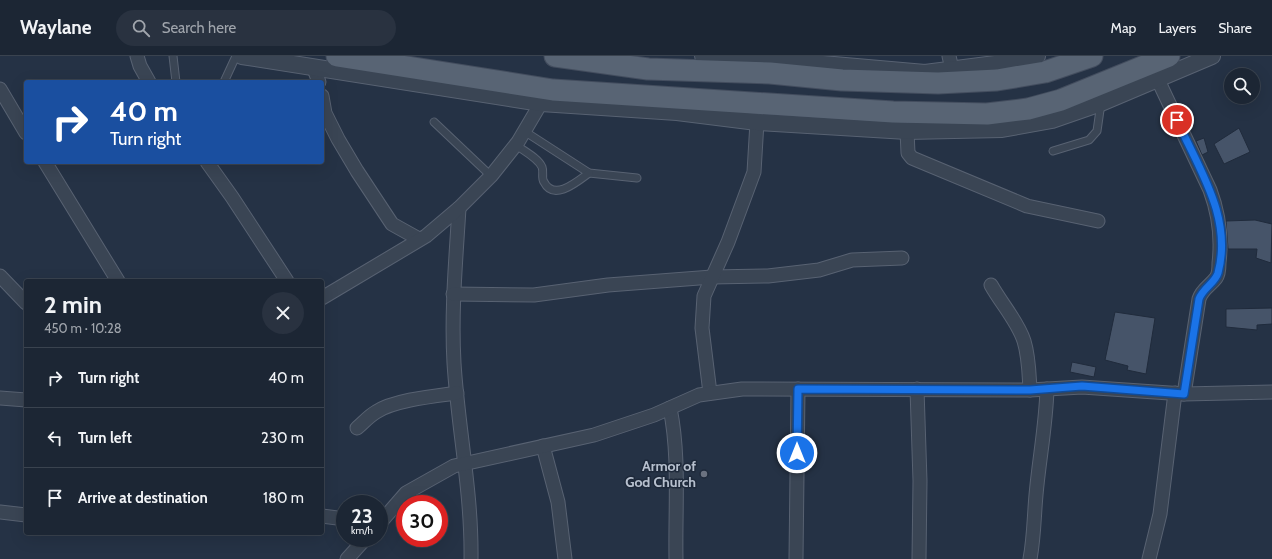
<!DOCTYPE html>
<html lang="en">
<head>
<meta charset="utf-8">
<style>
	body { margin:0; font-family:Cabin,sans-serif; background:#293240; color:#f1f3f6; height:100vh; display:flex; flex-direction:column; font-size:15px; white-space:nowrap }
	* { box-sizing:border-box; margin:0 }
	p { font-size:13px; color:#a0a5ac }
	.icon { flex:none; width:22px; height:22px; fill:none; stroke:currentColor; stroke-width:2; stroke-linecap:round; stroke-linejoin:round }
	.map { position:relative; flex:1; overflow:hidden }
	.panel { position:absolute; left:24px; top:223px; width:300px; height:256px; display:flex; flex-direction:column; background:#1c2634; border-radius:4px; box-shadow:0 4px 16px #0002,0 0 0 1px #3a434f }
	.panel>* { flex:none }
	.top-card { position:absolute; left:24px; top:24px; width:300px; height:84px; border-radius:4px; box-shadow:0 4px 16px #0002,0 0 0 1px #3a434f; background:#1a4fa0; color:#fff; overflow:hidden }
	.controls { position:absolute; left:1224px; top:12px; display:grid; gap:8px }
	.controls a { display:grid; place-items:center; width:36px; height:36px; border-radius:50%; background:#1c2634; box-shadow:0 4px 16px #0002,0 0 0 1px #3a434f; font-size:20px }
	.speed { position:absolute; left:336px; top:439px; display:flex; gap:8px; font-size:20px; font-weight:700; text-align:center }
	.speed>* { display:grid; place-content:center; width:52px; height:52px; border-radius:50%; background:#1c2634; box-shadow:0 4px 16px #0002,0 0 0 1px #3a434f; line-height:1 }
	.speed small { font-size:10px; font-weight:400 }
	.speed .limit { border:6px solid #d22; background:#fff; color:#111 }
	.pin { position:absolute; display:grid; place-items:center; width:34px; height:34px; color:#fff; margin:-17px; border:2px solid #fff; border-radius:50%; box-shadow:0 1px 4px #0007 }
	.me { position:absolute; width:44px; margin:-22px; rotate:0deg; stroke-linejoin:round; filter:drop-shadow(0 0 3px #0008) }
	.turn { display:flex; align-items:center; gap:14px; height:84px; padding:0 20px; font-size:18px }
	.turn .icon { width:52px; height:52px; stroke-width:2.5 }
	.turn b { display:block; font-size:28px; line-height:34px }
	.round { display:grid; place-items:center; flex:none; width:42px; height:42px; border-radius:21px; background:#293240 }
	.head { display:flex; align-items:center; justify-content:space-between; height:68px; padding:0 20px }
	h1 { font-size:24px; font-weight:700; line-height:30px }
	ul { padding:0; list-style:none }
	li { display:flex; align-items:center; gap:12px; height:60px; padding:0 20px; border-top:1px solid #3a434f }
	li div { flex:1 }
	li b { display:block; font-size:15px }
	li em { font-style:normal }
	header { display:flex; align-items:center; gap:24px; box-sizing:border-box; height:56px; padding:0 20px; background:#1c2634; border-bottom:1px solid #3a434f }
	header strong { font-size:19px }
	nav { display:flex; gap:22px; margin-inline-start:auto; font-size:14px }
	.search { width:280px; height:36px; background:#293240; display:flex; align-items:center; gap:10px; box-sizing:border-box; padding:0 14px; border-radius:22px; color:#a0a5ac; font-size:15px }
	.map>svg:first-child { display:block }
	.building { fill:#465469; stroke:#202b3c }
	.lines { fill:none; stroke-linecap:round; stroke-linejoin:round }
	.service-casing { stroke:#586272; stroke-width:9 }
	.minor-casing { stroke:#586272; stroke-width:15 }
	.tertiary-casing { stroke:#586272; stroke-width:18 }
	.primary-casing { stroke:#434d5e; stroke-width:23 }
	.service { stroke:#3a4554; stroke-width:7 }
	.minor { stroke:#3a4554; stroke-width:13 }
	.tertiary { stroke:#3a4554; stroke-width:16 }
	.primary { stroke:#586474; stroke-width:21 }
	.route-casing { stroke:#114b97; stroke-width:10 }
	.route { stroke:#1a73e8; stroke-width:7 }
	.worship-dot { fill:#6b7280; stroke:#1e293a; stroke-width:1.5 }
	.labels { text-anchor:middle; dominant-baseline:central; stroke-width:3; stroke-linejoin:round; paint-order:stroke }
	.poi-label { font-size:14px; font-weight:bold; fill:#b7c0ce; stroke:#1e293a; text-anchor:end }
</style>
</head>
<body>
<header>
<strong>Waylane</strong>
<div class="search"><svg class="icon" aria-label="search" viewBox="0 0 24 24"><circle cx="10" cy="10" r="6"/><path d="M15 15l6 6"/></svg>Search here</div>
<nav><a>Map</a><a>Layers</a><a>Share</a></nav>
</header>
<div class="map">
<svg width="1272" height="503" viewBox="0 0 1272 503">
	<rect width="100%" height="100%" fill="#253245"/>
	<!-- building -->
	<g class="building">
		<path d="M1239,72L1250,96L1224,108L1214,88Z"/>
		<path d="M1204,82L1208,96L1202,99L1196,85Z"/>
		<path d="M1255,164L1272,168L1271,207L1256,202L1257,193H1228L1226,165Z"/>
		<path d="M1272,252V268L1257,269V274L1226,271V253Z"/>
		<path d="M1115,256L1155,262L1146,318L1127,314L1128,310L1105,304Z"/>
		<path d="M1072,306L1096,311L1094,321L1070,316Z"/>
	</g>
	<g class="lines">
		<defs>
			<g id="service">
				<path d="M173,0L176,26"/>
				<path d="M224,26L236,0"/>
				<path d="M434,66L491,120"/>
				<path d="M524,75L589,117L637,122"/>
				<path d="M516,89C524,95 538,102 542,111C544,116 541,122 544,126C554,146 578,125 589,117"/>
				<path d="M1053,95L1089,84L1097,75L1101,47"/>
			</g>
			<g id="minor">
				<path d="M137,0L140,10L149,26"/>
				<path d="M949,0L952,13"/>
				<path d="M314,13L319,26"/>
				<path d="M1158,24L1210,134C1219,158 1222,181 1219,207C1219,212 1219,218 1216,222C1210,230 1202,233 1199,243L1184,338"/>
				<path d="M0,33L26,77"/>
				<path d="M322,40L325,57L338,83L357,115L392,168L419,183"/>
				<path d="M907,75L908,97L912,102L1027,150L1098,165"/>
				<path d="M45,106L118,225"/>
				<path d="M207,106L232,141L287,225"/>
				<path d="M459,152C456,203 451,255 454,307C458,372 472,437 471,503"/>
				<path d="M0,220L26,247"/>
				<path d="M991,229C1001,247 1018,266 1024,285C1029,301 1029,318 1030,334"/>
				<path d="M453,238L534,239L608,229L712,221L768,220L819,214L852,204L902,202"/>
				<path d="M322,242L426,180L459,152L491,120L518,86L541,47"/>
				<path d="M917,333L920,425L919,503"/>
				<path d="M710,337L702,272L704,240L728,186L754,116L757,66"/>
				<path d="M0,342L26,344"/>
				<path d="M670,352C680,401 675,453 676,503"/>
				<path d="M357,372C363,367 369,360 376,356C394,344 435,340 457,337"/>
				<path d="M543,390L558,446L565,503"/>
				<path d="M0,456L26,459"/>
				<path d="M322,460L345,463"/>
				<path d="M379,468L406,437L454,410L594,379L654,359L699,339L742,333L1030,334L1082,331L1184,338L1272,336"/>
				<path d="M347,503L366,482"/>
				<path d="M796,503L798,333"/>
				<path d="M1030,503C1034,482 1034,461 1036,439C1039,404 1046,369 1047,333"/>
				<path d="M1149,503L1160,458L1175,337"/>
			</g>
			<g id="tertiary">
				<path d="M242,0L541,47L677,56L757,66L907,75L1002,73L1052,64L1101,47L1212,0"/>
				<path d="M703,0L743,1L925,17L1026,4L1037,0"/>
			</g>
			<g id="primary">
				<path d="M337,0L553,34L893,56L987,58L1028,53L1061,44L1169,0"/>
				<path d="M555,0L648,13L770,17L842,24L938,27L997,24L1045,16L1092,0"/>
			</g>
		</defs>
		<!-- service casing -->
		<use href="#service" class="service-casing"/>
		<!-- minor casing -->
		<use href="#minor" class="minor-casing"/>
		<!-- tertiary casing -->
		<use href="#tertiary" class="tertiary-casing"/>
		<!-- primary casing -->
		<use href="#primary" class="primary-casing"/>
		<!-- service -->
		<use href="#service" class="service"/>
		<!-- minor -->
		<use href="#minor" class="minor"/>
		<!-- tertiary -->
		<use href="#tertiary" class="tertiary"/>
		<!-- primary -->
		<use href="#primary" class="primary"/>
	</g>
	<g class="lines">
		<defs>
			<path id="route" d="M797,397L798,333L1030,334L1082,330L1184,338L1199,243C1203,232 1215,227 1218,217C1233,161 1198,112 1177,64"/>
		</defs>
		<!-- route casing -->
		<use href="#route" class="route-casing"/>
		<!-- route -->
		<use href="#route" class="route"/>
	</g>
	<!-- markers -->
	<circle class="worship-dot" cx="704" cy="418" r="4"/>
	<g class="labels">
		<!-- poi labels -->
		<g class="poi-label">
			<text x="696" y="410">Armor of<tspan x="696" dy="16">God Church</tspan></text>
		</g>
	</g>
</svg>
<div class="controls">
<a><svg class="icon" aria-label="search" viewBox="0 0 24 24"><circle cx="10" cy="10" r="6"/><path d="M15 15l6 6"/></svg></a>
</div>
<div class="speed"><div>23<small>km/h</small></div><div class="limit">30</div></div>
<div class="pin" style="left:1177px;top:64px;background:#d93025"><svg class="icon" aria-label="arrive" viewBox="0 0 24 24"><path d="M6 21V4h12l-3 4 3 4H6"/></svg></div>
<svg class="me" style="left:797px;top:397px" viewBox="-20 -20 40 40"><circle r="17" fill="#1a73e8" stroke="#fff" stroke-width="3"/><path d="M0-11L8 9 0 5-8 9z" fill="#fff"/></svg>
<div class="top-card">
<div class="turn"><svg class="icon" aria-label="right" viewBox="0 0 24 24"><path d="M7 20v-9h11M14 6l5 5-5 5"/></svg><div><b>40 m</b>Turn right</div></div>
</div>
<section class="panel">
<div class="head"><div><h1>2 min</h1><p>450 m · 10:28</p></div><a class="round"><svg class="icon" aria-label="close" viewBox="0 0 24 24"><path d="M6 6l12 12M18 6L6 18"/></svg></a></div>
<ul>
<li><svg class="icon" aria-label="right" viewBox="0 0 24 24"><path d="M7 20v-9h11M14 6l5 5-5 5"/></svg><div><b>Turn right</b></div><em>40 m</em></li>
<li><svg class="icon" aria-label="left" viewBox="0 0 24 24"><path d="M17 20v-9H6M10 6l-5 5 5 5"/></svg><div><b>Turn left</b></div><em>230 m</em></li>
<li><svg class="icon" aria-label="arrive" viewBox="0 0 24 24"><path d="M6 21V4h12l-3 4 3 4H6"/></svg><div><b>Arrive at destination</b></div><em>180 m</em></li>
</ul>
</section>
</div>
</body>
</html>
